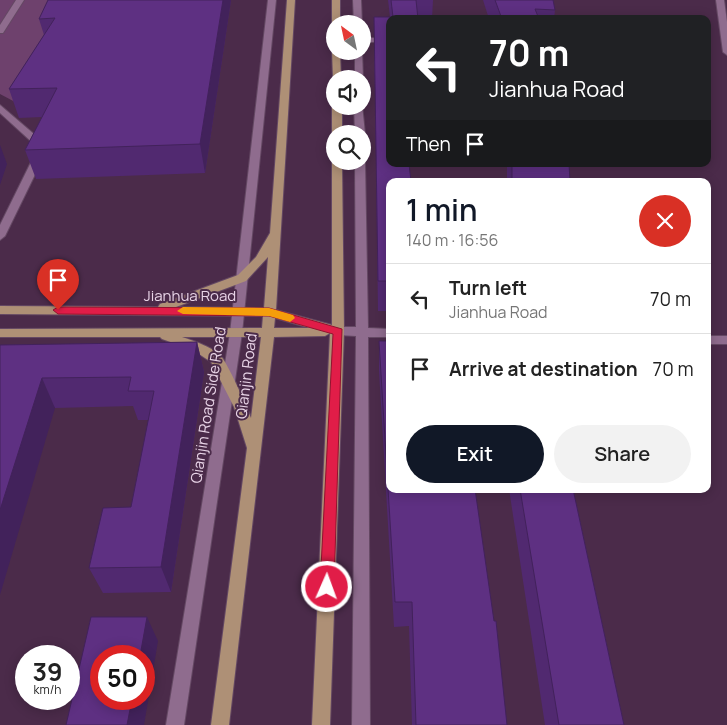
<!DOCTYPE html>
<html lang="en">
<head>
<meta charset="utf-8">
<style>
	body { margin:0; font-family:Manrope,sans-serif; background:#f2f2f2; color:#222; height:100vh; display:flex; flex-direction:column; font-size:19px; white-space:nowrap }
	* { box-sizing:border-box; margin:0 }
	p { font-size:16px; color:#767676 }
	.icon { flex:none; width:28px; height:28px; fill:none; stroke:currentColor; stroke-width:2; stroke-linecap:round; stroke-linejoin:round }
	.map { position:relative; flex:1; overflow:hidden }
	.panel { position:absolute; left:386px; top:178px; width:325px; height:315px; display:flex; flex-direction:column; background:#fff; border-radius:10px; box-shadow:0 2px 12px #0003 }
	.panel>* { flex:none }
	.guide { position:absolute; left:386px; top:15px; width:325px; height:152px; border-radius:10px; box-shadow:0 2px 12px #0003; background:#202124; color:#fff; overflow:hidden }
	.needle { width:32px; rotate:327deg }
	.tools { position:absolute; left:326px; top:15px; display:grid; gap:10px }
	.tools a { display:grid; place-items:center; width:45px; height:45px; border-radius:50%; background:#fff; box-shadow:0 2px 12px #0003; font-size:25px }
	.speed { position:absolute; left:15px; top:645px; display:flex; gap:10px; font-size:25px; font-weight:700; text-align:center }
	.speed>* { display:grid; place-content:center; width:65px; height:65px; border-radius:50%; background:#fff; box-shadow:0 2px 12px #0003; line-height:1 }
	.speed small { font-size:12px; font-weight:400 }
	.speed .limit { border:8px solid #d22; background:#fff; color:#111 }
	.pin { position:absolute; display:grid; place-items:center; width:42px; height:42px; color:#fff; margin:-51px -21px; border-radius:50% 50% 50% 0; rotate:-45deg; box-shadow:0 0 5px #0007 }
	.pin .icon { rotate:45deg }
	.me { position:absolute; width:55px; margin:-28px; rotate:2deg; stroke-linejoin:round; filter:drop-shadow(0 0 4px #0008) }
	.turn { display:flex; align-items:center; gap:18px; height:105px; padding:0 20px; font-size:22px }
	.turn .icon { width:65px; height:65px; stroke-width:2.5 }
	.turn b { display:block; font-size:35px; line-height:42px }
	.then { display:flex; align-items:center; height:48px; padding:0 20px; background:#0003; gap:10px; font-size:19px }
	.round { display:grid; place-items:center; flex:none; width:52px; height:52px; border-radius:26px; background:#f2f2f2 }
	.summary { display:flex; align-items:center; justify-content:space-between; height:85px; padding:0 20px }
	h1 { font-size:30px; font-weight:600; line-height:38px; color:#111827 }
	.primary-button { display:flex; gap:10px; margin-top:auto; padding:10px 20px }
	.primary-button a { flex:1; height:58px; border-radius:30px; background:#111827; color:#fff; font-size:20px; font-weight:600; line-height:58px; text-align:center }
	.primary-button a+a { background:#f2f2f2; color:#222 }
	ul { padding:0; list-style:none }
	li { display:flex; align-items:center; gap:15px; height:70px; padding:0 20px; border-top:1px solid #e0e0e0 }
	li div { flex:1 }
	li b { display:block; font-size:19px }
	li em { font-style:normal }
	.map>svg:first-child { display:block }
	.green { fill:#6e416d }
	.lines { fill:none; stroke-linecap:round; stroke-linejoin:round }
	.minor-casing { stroke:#644863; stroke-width:2 }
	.major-casing { stroke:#644863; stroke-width:2 }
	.minor { fill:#8f6c8e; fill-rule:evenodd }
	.major { fill:#ae9076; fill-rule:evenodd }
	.wall { fill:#512970 }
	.shaded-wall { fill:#42225b }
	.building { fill:#5e3082; stroke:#42225b }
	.route { fill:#e11d48; stroke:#92132f }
	.slow { fill:#f59e0b }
	.labels { text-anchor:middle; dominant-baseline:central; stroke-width:4; stroke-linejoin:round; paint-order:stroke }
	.street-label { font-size:15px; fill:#e8d4e7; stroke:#4b2b4a }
</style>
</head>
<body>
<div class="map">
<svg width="727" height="725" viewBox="0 0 727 725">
	<rect width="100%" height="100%" fill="#4b2b4a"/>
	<!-- green -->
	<path class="green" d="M0,0H60L17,103L0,94Z"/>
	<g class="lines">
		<defs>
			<g id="minor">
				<path d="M16,0H24L3,33H0V25Z"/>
				<path d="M268,0H276L242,333L184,725H166L230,333Z"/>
				<path d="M353,0H361L362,24H354Z"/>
				<path d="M716,0H724L727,22V55L723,52Z"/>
				<rect x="362" y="38" width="28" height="4"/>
				<path d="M362,50L363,79L362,80L355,79V51Z"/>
				<path d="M362,104L365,134L362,136V134H355L354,106H362Z"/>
				<path d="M0,105L42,141L45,154L5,236L0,240V225L35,154L34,144L0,113Z"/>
				<path d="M362,159L365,161L368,328L390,329V337H368L370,725H352L356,336L338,335L332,331L338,327H356L355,161H362Z"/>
				<rect x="708" y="336" width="19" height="8"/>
			</g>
			<g id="major">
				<path d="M287,0H295L276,310L332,325V161L335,159V161H342L344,331L330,725H312L330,333L325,336L274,337L229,725H211L247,448L234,407L211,362L193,350L162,339L160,337H0V329L262,328L263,316L0,314V306L158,307L160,304L238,275L256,257L270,233ZM268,257L264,308L176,307L246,281ZM275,318L310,328H274ZM182,337H261L251,418C247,407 228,363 220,355C210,346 194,341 182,337Z"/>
				<path d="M332,0H340V24H335V26L332,24Z"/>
				<path d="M335,49V51H340L341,79H335V81L333,79L332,51Z"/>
				<path d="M335,104V106H342V134H335V136L332,134V106Z"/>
			</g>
		</defs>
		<!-- minor casing -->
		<use href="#minor" class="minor-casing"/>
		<!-- major casing -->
		<use href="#major" class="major-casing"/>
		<!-- minor -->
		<use href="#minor" class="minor"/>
		<!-- major -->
		<use href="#major" class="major"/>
	</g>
	<!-- wall -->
	<g class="wall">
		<path d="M231,0L205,173L36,179L25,150L42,117L19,118L9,89L44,35L39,19Z"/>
		<path d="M388,0H433L432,19H390V311H378L374,17H390Z"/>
		<path d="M483,0H553L555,10L554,19H489Z"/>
		<path d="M507,164H569L570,181H507Z"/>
		<path d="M379,341L507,725H412L409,626L394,627L379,371Z"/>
		<path d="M197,342L204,372L171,592L103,593L89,568L131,507L149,420H138L133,406L55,408L0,345Z"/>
		<path d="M509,489H573L624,725H545Z"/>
	</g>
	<!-- shaded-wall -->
	<g class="shaded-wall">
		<path d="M223,0H231L205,173L200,144Z"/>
		<path d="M0,145L7,164L0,185Z"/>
		<path d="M197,342L204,372L171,592L161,567Z"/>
		<path d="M42,378L55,408L0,595V510Z"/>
		<path d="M147,617L158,641L144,725H127L132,699H144V656H140Z"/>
	</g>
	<!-- building -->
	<g class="building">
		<path d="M48,0H223L200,144L25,150L57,88L9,89L55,18L39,19Z"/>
		<path d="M391,0H416L418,19H390V164H409L411,181H390V281H378L374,17H393Z"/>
		<path d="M495,0H553L555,10L535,9L539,19H502Z"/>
		<path d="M512,164H569L570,181H512Z"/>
		<path d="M379,341H390V489H475L494,621H496L507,725H416L412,602H395Z"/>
		<path d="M197,342L161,567L89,568L103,508L131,507L154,391H128L131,377L42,378L0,510V345Z"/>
		<path d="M520,489H573L624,725H559Z"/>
		<path d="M91,617H147L140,656H101V699H132L127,725H66Z"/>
	</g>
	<!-- route -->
	<path class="route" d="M58,307L269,308L342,329L334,587L332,592L327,594L322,592L320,587L333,334L269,316L58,314L53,310Z"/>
	<!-- slow -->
	<path class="slow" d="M183,307L269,308L293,315L295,318L290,322L269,316L183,314L177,311Z"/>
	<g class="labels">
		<!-- street labels -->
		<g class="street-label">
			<text x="190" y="295">Jianhua Road</text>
			<text transform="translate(246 376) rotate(-83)">Qianjin Road</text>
			<text transform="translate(208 405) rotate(-81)">Qianjin Road Side Road</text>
		</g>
	</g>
</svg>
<div class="tools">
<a><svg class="needle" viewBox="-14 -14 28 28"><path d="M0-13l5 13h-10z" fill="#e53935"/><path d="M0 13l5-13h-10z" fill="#767676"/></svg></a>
<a><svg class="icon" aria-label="sound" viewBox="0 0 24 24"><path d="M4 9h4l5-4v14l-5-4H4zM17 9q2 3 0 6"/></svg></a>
<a><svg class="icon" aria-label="search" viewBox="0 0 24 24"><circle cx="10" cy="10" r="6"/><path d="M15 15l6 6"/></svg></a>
</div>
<div class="speed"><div>39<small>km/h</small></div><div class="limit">50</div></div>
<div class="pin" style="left:58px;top:310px;background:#d93025"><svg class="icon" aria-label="arrive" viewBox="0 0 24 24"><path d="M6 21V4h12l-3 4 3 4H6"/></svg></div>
<svg class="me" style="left:327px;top:587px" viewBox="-20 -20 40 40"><circle r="17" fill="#e11d48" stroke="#fff" stroke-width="3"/><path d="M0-11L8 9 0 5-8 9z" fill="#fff"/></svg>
<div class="guide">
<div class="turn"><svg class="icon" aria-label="left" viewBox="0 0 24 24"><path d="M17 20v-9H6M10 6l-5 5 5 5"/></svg><div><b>70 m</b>Jianhua Road</div></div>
<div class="then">Then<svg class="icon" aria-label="arrive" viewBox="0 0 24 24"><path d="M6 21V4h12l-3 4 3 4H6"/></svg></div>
</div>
<section class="panel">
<div class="summary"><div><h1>1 min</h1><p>140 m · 16:56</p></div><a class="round" style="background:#d93025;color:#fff"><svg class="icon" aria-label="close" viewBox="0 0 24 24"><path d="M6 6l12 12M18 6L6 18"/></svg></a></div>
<ul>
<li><svg class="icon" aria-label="left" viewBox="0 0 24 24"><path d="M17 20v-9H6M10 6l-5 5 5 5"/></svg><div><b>Turn left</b><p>Jianhua Road</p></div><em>70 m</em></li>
<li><svg class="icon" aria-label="arrive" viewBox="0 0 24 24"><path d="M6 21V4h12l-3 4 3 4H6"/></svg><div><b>Arrive at destination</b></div><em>70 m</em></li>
</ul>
<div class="primary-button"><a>Exit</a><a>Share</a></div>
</section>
</div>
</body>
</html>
